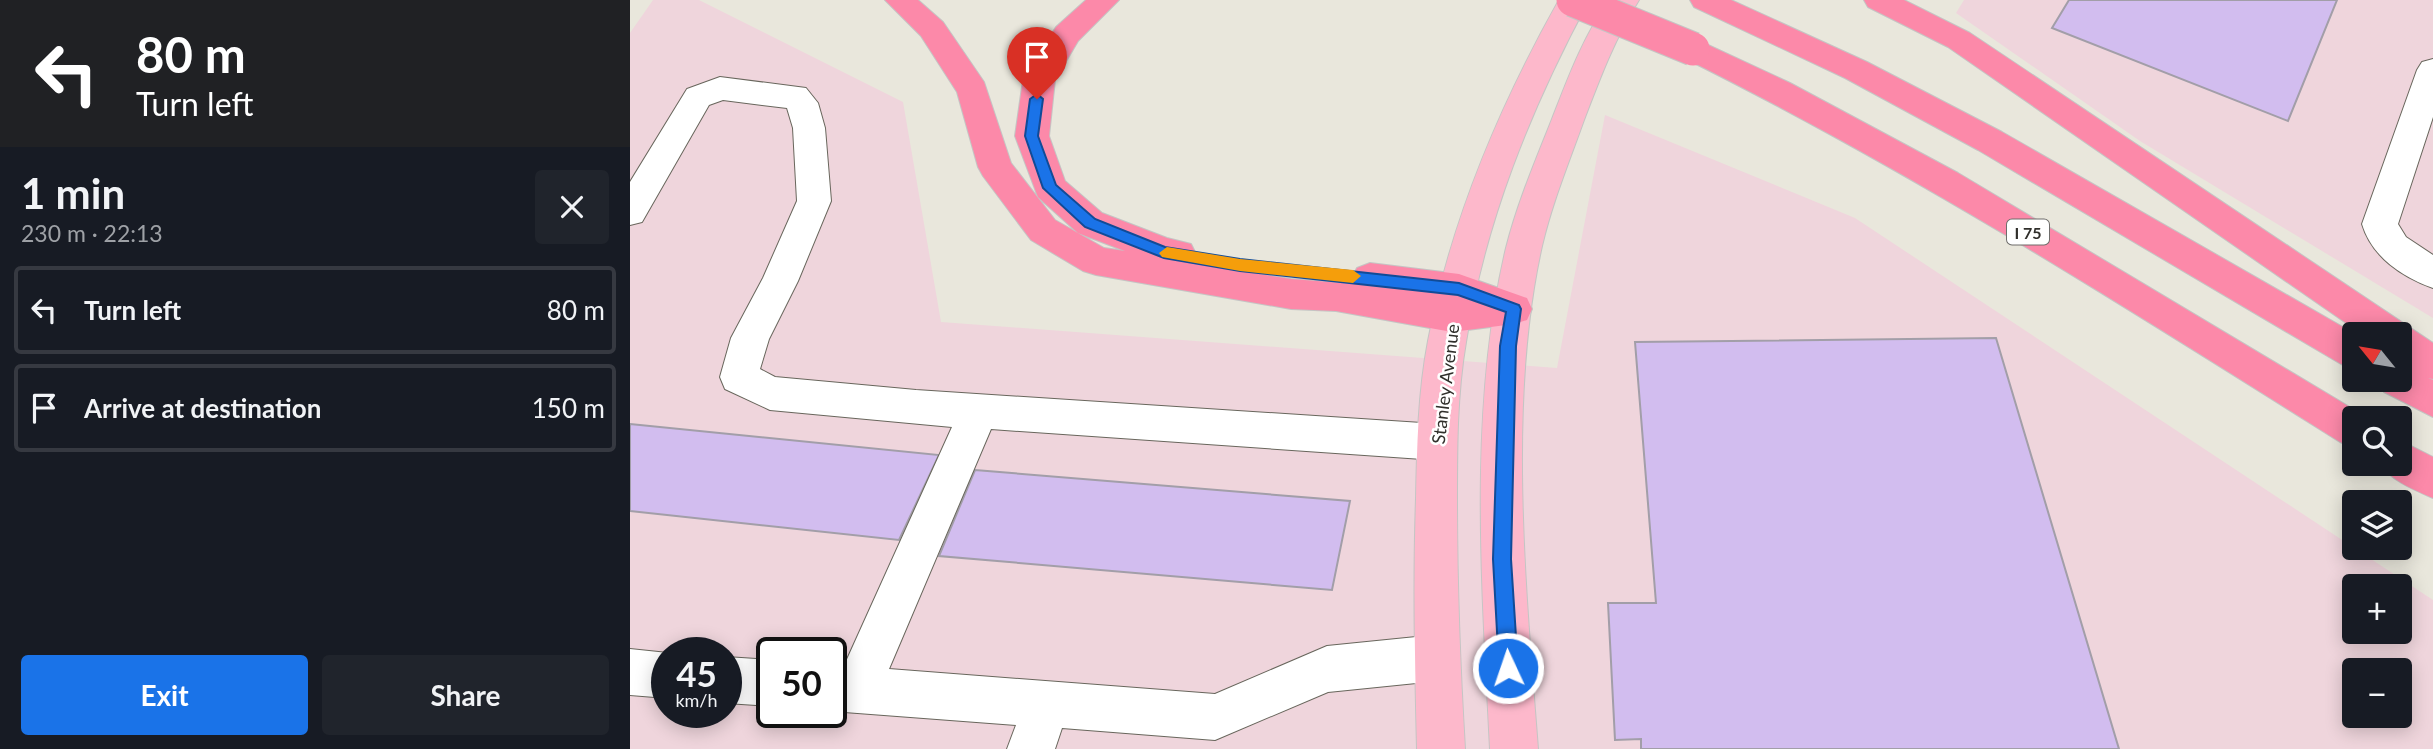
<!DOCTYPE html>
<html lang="en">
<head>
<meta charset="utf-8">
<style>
	body { margin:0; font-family:Lato,sans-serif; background:#20242c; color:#f1f3f6; height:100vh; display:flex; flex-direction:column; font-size:26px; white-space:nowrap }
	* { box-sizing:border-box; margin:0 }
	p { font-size:23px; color:#9ea1a6 }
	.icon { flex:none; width:38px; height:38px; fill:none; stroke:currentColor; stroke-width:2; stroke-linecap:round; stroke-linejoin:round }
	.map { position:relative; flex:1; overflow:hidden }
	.drawer { display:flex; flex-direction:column; background:#171b24; width:630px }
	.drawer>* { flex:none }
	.guide { background:#202124; color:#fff; overflow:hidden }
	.needle { width:46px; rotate:300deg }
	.controls { position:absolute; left:1712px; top:322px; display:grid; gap:14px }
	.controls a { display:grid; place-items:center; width:70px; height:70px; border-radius:7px; background:#171b24; box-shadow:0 4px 18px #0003; font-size:35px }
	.speed { position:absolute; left:21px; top:637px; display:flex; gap:14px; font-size:35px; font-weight:700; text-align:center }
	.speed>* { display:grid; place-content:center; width:91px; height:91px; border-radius:50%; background:#171b24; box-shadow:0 4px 18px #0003; line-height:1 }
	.speed small { font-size:18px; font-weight:400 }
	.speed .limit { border:4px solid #111; border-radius:10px; background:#fff; color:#111 }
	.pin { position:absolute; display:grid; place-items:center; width:60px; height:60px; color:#fff; margin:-72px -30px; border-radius:50% 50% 50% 0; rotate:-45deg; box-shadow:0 0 7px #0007 }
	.pin .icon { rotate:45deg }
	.me { position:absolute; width:77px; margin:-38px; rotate:357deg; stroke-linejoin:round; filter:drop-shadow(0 0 5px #0008) }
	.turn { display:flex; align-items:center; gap:24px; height:147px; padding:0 21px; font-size:32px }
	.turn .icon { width:91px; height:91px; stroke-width:2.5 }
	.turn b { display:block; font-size:49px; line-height:60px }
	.round { display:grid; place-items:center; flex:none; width:74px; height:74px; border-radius:7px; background:#20242c }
	.head { display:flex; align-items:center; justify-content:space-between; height:119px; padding:0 21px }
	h1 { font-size:42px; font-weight:700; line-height:52px }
	.primary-button { display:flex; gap:14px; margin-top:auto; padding:14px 21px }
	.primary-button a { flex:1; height:80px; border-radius:7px; background:#1a73e8; color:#fff; font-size:28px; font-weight:700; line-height:80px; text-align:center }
	.primary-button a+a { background:#20242c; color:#f1f3f6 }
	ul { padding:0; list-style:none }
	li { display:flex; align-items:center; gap:21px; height:88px; margin:0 14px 10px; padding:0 7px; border:4px solid #363941; border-radius:7px }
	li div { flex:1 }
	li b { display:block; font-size:26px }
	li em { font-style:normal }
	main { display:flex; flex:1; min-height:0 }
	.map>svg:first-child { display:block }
	.industrial { fill:#efd5dc; fill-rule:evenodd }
	.building { fill:#d2bdef; stroke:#a29ea8; stroke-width:2 }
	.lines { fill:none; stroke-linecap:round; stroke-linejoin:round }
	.minor-casing { stroke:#68665c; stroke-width:2 }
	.major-casing { stroke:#c5c5c4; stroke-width:2 }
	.highway-casing { stroke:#c5c5c4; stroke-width:2 }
	.minor { fill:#fff; fill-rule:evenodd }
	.major { fill:#fdb8cb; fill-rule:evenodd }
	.highway { fill:#fc89a9; fill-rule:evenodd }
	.highway-bridge-casing { stroke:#c5c5c4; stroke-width:35; stroke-linecap:butt }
	.highway-bridge { stroke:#fc89a9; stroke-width:33 }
	.route { fill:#1a73e8; stroke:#114b97; stroke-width:2 }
	.slow { fill:#f59e0b }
	.labels { text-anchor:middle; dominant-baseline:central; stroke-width:5; stroke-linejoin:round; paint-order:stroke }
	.shield { fill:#fff; stroke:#6e6d6b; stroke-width:2 }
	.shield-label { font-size:16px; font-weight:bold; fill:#302f2b }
	.street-label { font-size:18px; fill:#302f2b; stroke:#fff }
</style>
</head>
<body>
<main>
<section class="drawer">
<div class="guide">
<div class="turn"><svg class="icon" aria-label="left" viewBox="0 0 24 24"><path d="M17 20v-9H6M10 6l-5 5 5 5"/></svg><div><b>80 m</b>Turn left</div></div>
</div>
<div class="head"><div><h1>1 min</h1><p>230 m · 22:13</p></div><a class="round"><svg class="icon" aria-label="close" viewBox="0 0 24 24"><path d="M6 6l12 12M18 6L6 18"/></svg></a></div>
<ul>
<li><svg class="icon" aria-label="left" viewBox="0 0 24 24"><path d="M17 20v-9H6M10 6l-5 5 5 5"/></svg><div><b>Turn left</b></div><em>80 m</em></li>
<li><svg class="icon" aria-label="arrive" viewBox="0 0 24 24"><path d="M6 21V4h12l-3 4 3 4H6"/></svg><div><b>Arrive at destination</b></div><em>150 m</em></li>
</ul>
<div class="primary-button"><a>Exit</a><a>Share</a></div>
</section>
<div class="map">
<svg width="1803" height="749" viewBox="0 0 1803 749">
	<rect width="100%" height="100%" fill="#e9e7dc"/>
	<!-- industrial -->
	<g class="industrial">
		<path d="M23,0H69L273,102L311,322L927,368L975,115L1225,218L1803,600V749H0V33ZM1724,586H1769V632H1724ZM37,653H96V712H37ZM142,653H201V712H142ZM1724,670H1769V716H1724Z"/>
		<path d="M1334,0H1803V318L1510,141L1326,13Z"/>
	</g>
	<!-- building -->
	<g class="building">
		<path d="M1439,0H1707L1658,121L1422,28Z"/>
		<path d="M1366,338L1489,749H1011V739L985,740L978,603H1026L1005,342Z"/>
		<path d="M0,424L309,455L269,540L0,511Z"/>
		<path d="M345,470L720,501L702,590L309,556Z"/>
	</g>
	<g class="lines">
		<defs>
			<g id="minor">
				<path d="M1803,59V117L1768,224L1776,237L1803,255V288C1772,277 1742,257 1732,224L1787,70L1792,62Z"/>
				<path d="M90,77L176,88L188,103L195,128L201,201L168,281L139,339L130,369L145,377L286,390L807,424L821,429L827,442L821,455L807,460L361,429L259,669L585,694L697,646L806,635L822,642L829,658L822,674L806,681L698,692L585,740L432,728L425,749H377L386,725L201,711V665L214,666L322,427L140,410L95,389L90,377L101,338L133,278L167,201L163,128L157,108L93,100L79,105L12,222L0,225V182L57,89Z"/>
				<path d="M0,649L38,653L37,698L0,695Z"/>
				<path d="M96,657L142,660V706L96,703Z"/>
			</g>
			<g id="major">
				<path d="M929,0H959C901,108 855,221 836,342C827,394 827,448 827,500C827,583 830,666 835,749H787C785,666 783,582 786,499C787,446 788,393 798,341C821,220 869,107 929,0Z"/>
				<path d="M979,0H1009C985,38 970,78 954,120C939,162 922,203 912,246C877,402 896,590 908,749H860C852,586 838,408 876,248C887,204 905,162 922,119C938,78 953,37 979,0Z"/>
			</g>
			<g id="highway">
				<path d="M255,0H288L313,22L354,82L381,163L425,220L474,248L495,251L448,233L408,197L385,136L393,80L426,27L456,0H489L448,41L425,80L419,136L435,181L472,213L537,238L561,244L566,254L561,263L661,279L725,284L722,278L727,268L740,263L829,274L897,298L902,309L897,320L884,324L822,332L706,311L661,309L466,275L453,271L401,240L353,176L348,167L327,92L291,36Z"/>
				<path d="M1060,0H1101L1237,62L1372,132L1725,334L1724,369L1711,364L1348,150L1215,78L1064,7Z"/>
				<path d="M1234,0H1274L1340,33L1803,343V379L1798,378L1803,380V417L1754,392L1749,380H1769V364L1779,367L1769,361V334H1732L1318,47L1238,7Z"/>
				<path d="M1063,38L1160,83L1328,173L1738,418H1724V448L1710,442C1494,306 1280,170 1052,57L1047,49L1052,41Z"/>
				<path d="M1769,440L1803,457V498C1787,491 1759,480 1751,464H1769Z"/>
			</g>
		</defs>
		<!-- minor casing -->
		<use href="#minor" class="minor-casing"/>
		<!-- major casing -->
		<use href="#major" class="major-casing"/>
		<!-- highway casing -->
		<use href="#highway" class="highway-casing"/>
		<!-- minor -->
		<use href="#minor" class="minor"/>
		<!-- major -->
		<use href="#major" class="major"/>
		<!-- highway -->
		<use href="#highway" class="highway"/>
		<defs>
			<path id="highway-bridge" d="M943,0L1063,49"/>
		</defs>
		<!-- highway-bridge casing -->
		<use href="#highway-bridge" class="highway-bridge-casing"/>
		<!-- highway-bridge -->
		<use href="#highway-bridge" class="highway-bridge"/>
	</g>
	<!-- route -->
	<path class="route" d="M407,94L413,99L408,136L426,185L465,219L535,247L610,259L829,283L889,305L891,309L886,346L881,559L888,668L885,674L878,677L872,674L869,668L863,559L870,346L876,312L828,295L610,271L534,258L455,227L413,188L395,136L400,99Z"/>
	<!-- slow -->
	<path class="slow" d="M537,247L610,259L723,270L731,276L723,283L610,271L532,257L529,253Z"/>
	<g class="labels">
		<!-- shield labels -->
		<rect class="shield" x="1377" y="219.5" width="42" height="25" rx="5"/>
		<g class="shield-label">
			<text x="1398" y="232">I 75</text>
		</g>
		<!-- street labels -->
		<g class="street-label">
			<text transform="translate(815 384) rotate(-83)">Stanley Avenue</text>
		</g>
	</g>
</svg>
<div class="controls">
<a><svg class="needle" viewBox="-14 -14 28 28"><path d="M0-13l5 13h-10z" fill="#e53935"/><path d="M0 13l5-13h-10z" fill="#9ea1a6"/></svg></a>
<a><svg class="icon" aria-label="search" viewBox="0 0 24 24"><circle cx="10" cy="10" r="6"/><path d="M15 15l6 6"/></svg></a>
<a><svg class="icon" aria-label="layers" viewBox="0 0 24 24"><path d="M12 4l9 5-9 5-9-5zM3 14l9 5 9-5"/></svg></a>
<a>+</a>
<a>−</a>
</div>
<div class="speed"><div>45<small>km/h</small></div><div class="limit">50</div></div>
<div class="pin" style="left:407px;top:99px;background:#d93025"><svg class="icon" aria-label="arrive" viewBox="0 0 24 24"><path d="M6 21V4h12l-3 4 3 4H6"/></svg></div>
<svg class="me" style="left:878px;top:668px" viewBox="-20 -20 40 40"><circle r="17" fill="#1a73e8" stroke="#fff" stroke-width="3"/><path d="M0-11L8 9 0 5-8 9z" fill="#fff"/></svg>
</div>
</main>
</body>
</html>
